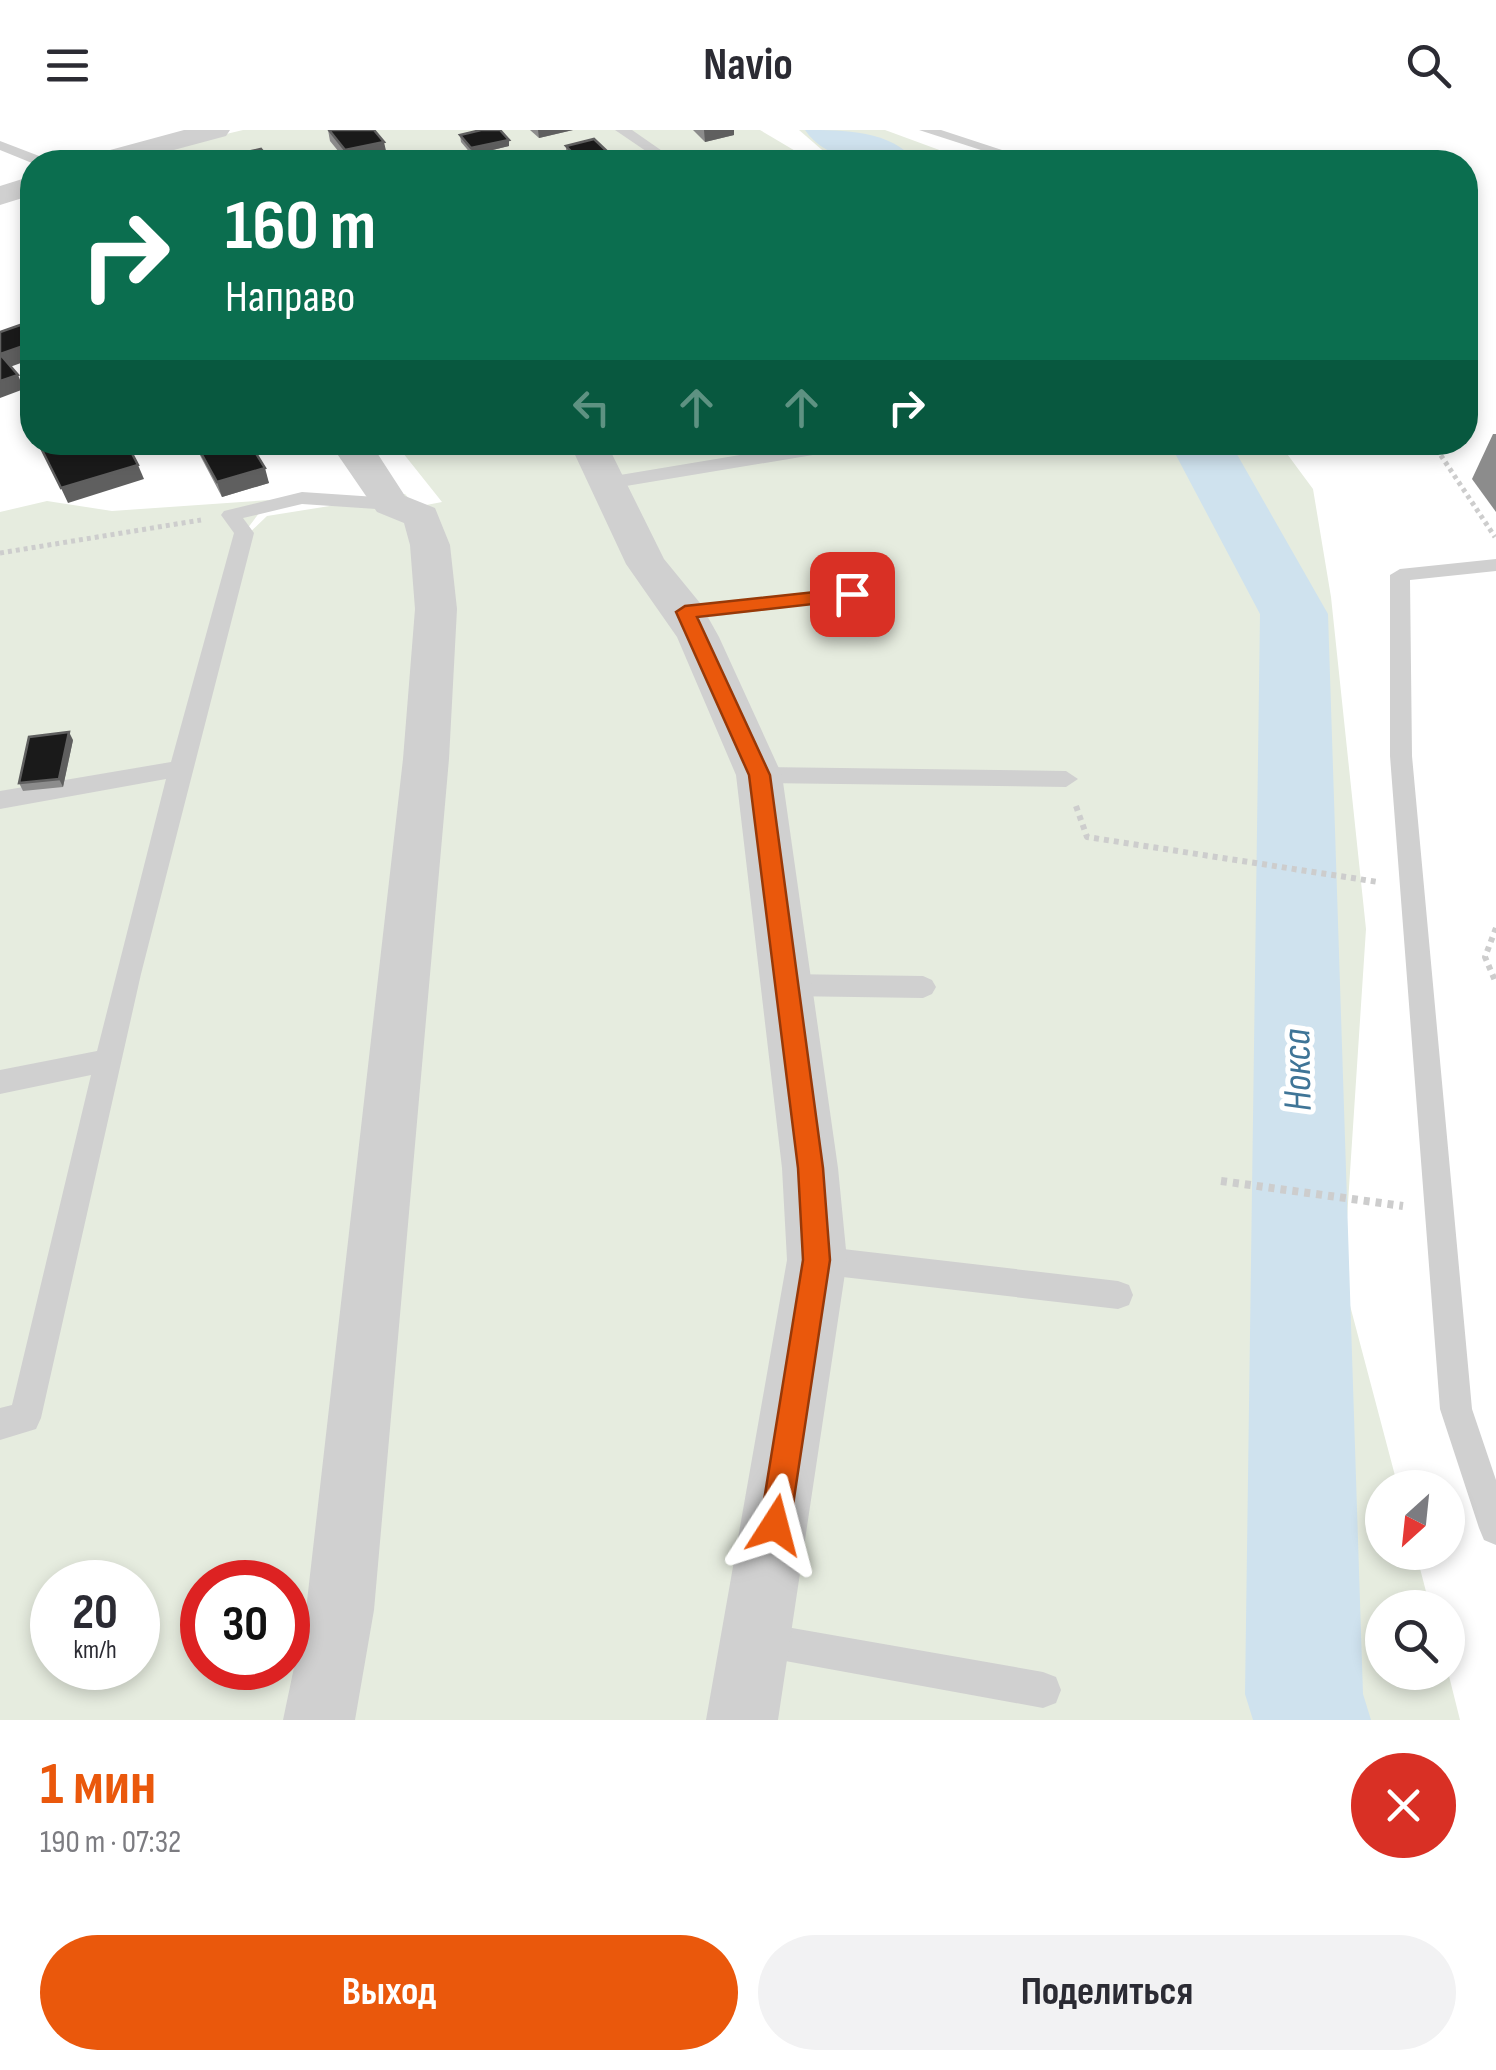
<!DOCTYPE html>
<html lang="ru">
<head>
<meta charset="utf-8">
<style>
	body { margin:0; font-family:"Sofia Sans Condensed",sans-serif; background:#f2f2f3; color:#2b2b33; height:100vh; display:flex; flex-direction:column; font-size:38px; white-space:nowrap }
	* { box-sizing:border-box; margin:0 }
	p { font-size:32px; color:#7c7c81 }
	.icon { flex:none; width:55px; height:55px; fill:none; stroke:currentColor; stroke-width:2; stroke-linecap:round; stroke-linejoin:round }
	.map { position:relative; height:1590px; overflow:hidden }
	.sheet { display:flex; flex-direction:column; background:#fff; flex:1 }
	.sheet>* { flex:none }
	.hud { position:absolute; left:20px; top:20px; width:1458px; height:305px; border-radius:40px; box-shadow:0 5px 15px #0003; background:#0b6e4f; color:#fff; overflow:hidden }
	.needle { width:65px; rotate:207deg }
	.fabs { position:absolute; left:1365px; top:1340px; display:grid; gap:20px }
	.fabs a { display:grid; place-items:center; width:100px; height:100px; border-radius:50%; background:#fff; box-shadow:0 5px 15px #0003; font-size:50px }
	.speed { position:absolute; left:30px; top:1430px; display:flex; gap:20px; font-size:50px; font-weight:700; text-align:center }
	.speed>* { display:grid; place-content:center; width:130px; height:130px; border-radius:50%; background:#fff; box-shadow:0 5px 15px #0003; line-height:1 }
	.speed small { font-size:25px; font-weight:400 }
	.speed .limit { border:15px solid #d22; background:#fff; color:#111 }
	.pin { position:absolute; display:grid; place-items:center; width:85px; height:85px; color:#fff; margin:-42px; border-radius:20px; box-shadow:0 5px 15px #0006 }
	.me { position:absolute; width:110px; margin:-55px; rotate:9deg; stroke-linejoin:round; filter:drop-shadow(0 0 8px #0008) }
	.turn { display:flex; align-items:center; gap:35px; height:210px; padding:0 40px; font-size:45px }
	.turn .icon { width:130px; height:130px; stroke-width:2.5 }
	.turn b { display:block; font-size:70px; line-height:85px }
	.lanes { display:flex; align-items:center; height:95px; padding:0 40px; background:#0003; justify-content:center; gap:50px; direction:ltr }
	.lanes .off { opacity:.35 }
	.round { display:grid; place-items:center; flex:none; width:105px; height:105px; border-radius:52px; background:#f2f2f3 }
	.summary { display:flex; align-items:center; justify-content:space-between; height:170px; padding:0 40px }
	h1 { font-size:60px; font-weight:700; line-height:75px; color:#ea580c }
	.cta { display:flex; gap:20px; margin-top:auto; padding:20px 40px }
	.cta a { flex:1; height:115px; border-radius:60px; background:#ea580c; color:#fff; font-size:40px; font-weight:700; line-height:115px; text-align:center }
	.cta a+a { background:#f2f2f3; color:#2b2b33 }
	header { display:flex; justify-content:space-between; align-items:center; height:130px; padding:0 40px; background:#fff; font-size:45px; font-weight:700 }
	.map>svg:first-child { display:block }
	.green { fill:#e6ecdf; fill-rule:evenodd }
	.lines { fill:none; stroke-linecap:round; stroke-linejoin:round }
	.river { fill:#cfe2ee; fill-rule:evenodd }
	.path-far2 { stroke:#cdcdcd; stroke-width:5; stroke-dasharray:4 4; stroke-linecap:butt }
	.path-far1 { stroke:#cdcdcd; stroke-width:6; stroke-dasharray:5 5; stroke-linecap:butt }
	.path { stroke:#cdcdcd; stroke-width:8; stroke-dasharray:6 6; stroke-linecap:butt }
	.service { fill:#d0d0d0; fill-rule:evenodd }
	.minor { fill:#d0d0d0; fill-rule:evenodd }
	.wall { fill:#8c8c8c }
	.shaded-wall { fill:#5f5f5f }
	.building { fill:#1a1a1a; stroke:#5f5f5f; stroke-width:2.5 }
	.route { fill:#ea580c; stroke:#983908; stroke-width:2.5 }
	.labels { text-anchor:middle; dominant-baseline:central; stroke-width:10; stroke-linejoin:round; paint-order:stroke }
	.water-label { font-size:40px; font-style:italic; fill:#3f7597; stroke:#fff }
</style>
</head>
<body>
<header><svg class="icon" aria-label="menu" viewBox="0 0 24 24"><path d="M4 6h16M4 12h16M4 18h16"/></svg>Navio<svg class="icon" aria-label="search" viewBox="0 0 24 24"><circle cx="10" cy="10" r="6"/><path d="M15 15l6 6"/></svg></header>
<div class="map">
<svg width="1496" height="1590" viewBox="0 0 1496 1590">
	<rect width="100%" height="100%" fill="#fff"/>
	<!-- green -->
	<g class="green">
		<path d="M243,0H760L814,32H163L155,21Z"/>
		<path d="M799,0H885L972,32H836Z"/>
		<path d="M395,313H1279L1313,359L1331,467L1366,799L1343,1149L1398,1357L1382,1358V1422L1416,1423L1430,1477L1382,1478V1542H1448L1460,1590H0V382L47,371L112,381L269,370L244,403L246,406L267,386L405,364L416,377L442,372ZM52,1452H138V1538H52ZM202,1452H288V1538H202Z"/>
	</g>
	<g class="lines">
		<!-- river -->
		<g class="river">
			<path d="M805,0C843,0 892,0 916,32C879,34 829,35 805,0Z"/>
			<path d="M1169,312H1230L1328,484L1363,1564L1371,1590H1253L1245,1564L1260,484Z"/>
		</g>
		<!-- path-far2 -->
		<g class="path-far2">
			<path d="M1432,312L1495,407"/>
			<path d="M0,423L201,390"/>
		</g>
		<!-- path-far1 -->
		<g class="path-far1">
			<path d="M1076,676L1087,707L1378,752"/>
			<path d="M1496,798L1485,827L1496,853"/>
		</g>
		<!-- path -->
		<path class="path" d="M1221,1051L1403,1076"/>
		<!-- service -->
		<g class="service">
			<path d="M615,0H632L678,32H662Z"/>
			<path d="M919,0H941L1039,32H1018Z"/>
			<path d="M0,11L47,29L49,32L32,33L0,20Z"/>
			<path d="M819,312H864L855,318L608,359L599,353L608,347Z"/>
			<path d="M302,362L391,368L401,374L391,380L302,374L243,388L254,403L141,844L41,1288L36,1299L0,1310V1278L12,1275L91,945L0,964V940L97,921L166,649L0,679V661L171,632L234,403L221,385L224,381Z"/>
			<path d="M1496,429V441L1410,450L1412,626L1472,1279L1496,1350V1415L1484,1410L1479,1398L1440,1279L1390,626V445L1400,439Z"/>
			<path d="M851,457L861,464L858,469L685,490L675,483L685,476Z"/>
			<path d="M759,637L1066,641L1078,649L1066,657L759,653L748,645Z"/>
			<path d="M786,844L923,846L932,850L936,857L932,864L923,868L786,866L777,862L773,855L777,848Z"/>
			<path d="M817,1116L1118,1151L1129,1155L1133,1165L1129,1175L1118,1179L817,1144L807,1140L802,1130L807,1120Z"/>
			<path d="M758,1492L1043,1542L1056,1547L1061,1560L1056,1573L1043,1578L758,1526L746,1521L741,1509L746,1497Z"/>
		</g>
		<!-- minor -->
		<g class="minor">
			<path d="M184,0H230L226,6L129,32H83L88,26Z"/>
			<path d="M32,46V65L0,75V56Z"/>
			<path d="M329,312H370L405,366L435,378L450,415L457,479L449,629L374,1480L355,1590H283L306,1480L403,629L415,479L410,415L404,393L377,382Z"/>
			<path d="M569,312H606L664,429L700,473L719,507L782,645L838,1038L847,1130L778,1590H706L787,1130L782,1038L736,645L677,507L626,434Z"/>
		</g>
	</g>
	<!-- wall -->
	<g class="wall">
		<path d="M328,0H374L387,25L355,32H347L330,11Z"/>
		<path d="M530,0H573L539,8Z"/>
		<path d="M693,0H734V5L705,12Z"/>
		<path d="M460,5L509,16L472,25L461,12Z"/>
		<path d="M566,16L610,31L602,32H576L566,23Z"/>
		<path d="M1493,304H1496V382L1472,349Z"/>
		<path d="M193,312H249L269,353L222,367Z"/>
		<path d="M73,610L63,657L23,661L19,653Z"/>
	</g>
	<!-- shaded-wall -->
	<g class="shaded-wall">
		<path d="M538,0H573L539,8Z"/>
		<path d="M704,0H734V5L705,12Z"/>
		<path d="M509,10V16L472,25L471,18Z"/>
		<path d="M384,12L387,25L355,32H348L345,20Z"/>
		<path d="M610,24V31L602,32H580V31Z"/>
		<path d="M32,213V229L7,238L0,224Z"/>
		<path d="M18,245L24,259L0,268V251Z"/>
		<path d="M138,335L144,349L68,373L61,358Z"/>
		<path d="M265,338L269,353L222,367L217,352Z"/>
		<path d="M69,602L73,610L63,657L59,649Z"/>
	</g>
	<!-- building -->
	<g class="building">
		<path d="M329,0H374L384,12L345,20Z"/>
		<path d="M481,0H500L509,10L471,18L460,5Z"/>
		<path d="M594,9L610,24L580,31L566,16Z"/>
		<path d="M261,19L272,32H201Z"/>
		<path d="M23,194L32,205V213L0,224L18,245L0,251V202Z"/>
		<path d="M60,312H126L138,335L61,358L41,318Z"/>
		<path d="M195,312H249L265,338L217,352Z"/>
		<path d="M69,602L59,649L19,653L29,607Z"/>
	</g>
	<!-- route -->
	<path class="route" d="M852,458L858,460V469L697,487L770,645L823,1038L830,1130L790,1395L786,1406L775,1410L765,1406L760,1395L803,1130L798,1038L749,645L676,482L685,476Z"/>
	<g class="labels">
		<!-- water labels -->
		<g class="water-label">
			<text transform="translate(1298 940) rotate(-91)">Нокса</text>
		</g>
	</g>
</svg>
<div class="fabs">
<a><svg class="needle" viewBox="-14 -14 28 28"><path d="M0-13l5 13h-10z" fill="#e53935"/><path d="M0 13l5-13h-10z" fill="#7c7c81"/></svg></a>
<a><svg class="icon" aria-label="search" viewBox="0 0 24 24"><circle cx="10" cy="10" r="6"/><path d="M15 15l6 6"/></svg></a>
</div>
<div class="speed"><div>20<small>km/h</small></div><div class="limit">30</div></div>
<div class="pin" style="left:852px;top:464px;background:#d93025"><svg class="icon" aria-label="arrive" viewBox="0 0 24 24"><path d="M6 21V4h12l-3 4 3 4H6"/></svg></div>
<svg class="me" style="left:775px;top:1395px" viewBox="-20 -20 40 40"><path d="M0-17L14 15 0 8-14 15z" fill="#ea580c" stroke="#fff" stroke-width="4"/></svg>
<div class="hud">
<div class="turn"><svg class="icon" aria-label="right" viewBox="0 0 24 24"><path d="M7 20v-9h11M14 6l5 5-5 5"/></svg><div><b>160 m</b>Направо</div></div>
<div class="lanes"><svg class="icon off" aria-label="left" viewBox="0 0 24 24"><path d="M17 20v-9H6M10 6l-5 5 5 5"/></svg><svg class="icon off" aria-label="ahead" viewBox="0 0 24 24"><path d="M12 20V5M6 11l6-6 6 6"/></svg><svg class="icon off" aria-label="ahead" viewBox="0 0 24 24"><path d="M12 20V5M6 11l6-6 6 6"/></svg><svg class="icon" aria-label="right" viewBox="0 0 24 24"><path d="M7 20v-9h11M14 6l5 5-5 5"/></svg></div>
</div>
</div>
<section class="sheet">
<div class="summary"><div><h1>1 мин</h1><p>190 m · 07:32</p></div><a class="round" style="background:#d93025;color:#fff"><svg class="icon" aria-label="close" viewBox="0 0 24 24"><path d="M6 6l12 12M18 6L6 18"/></svg></a></div>
<div class="cta"><a>Выход</a><a>Поделиться</a></div>
</section>
</body>
</html>
